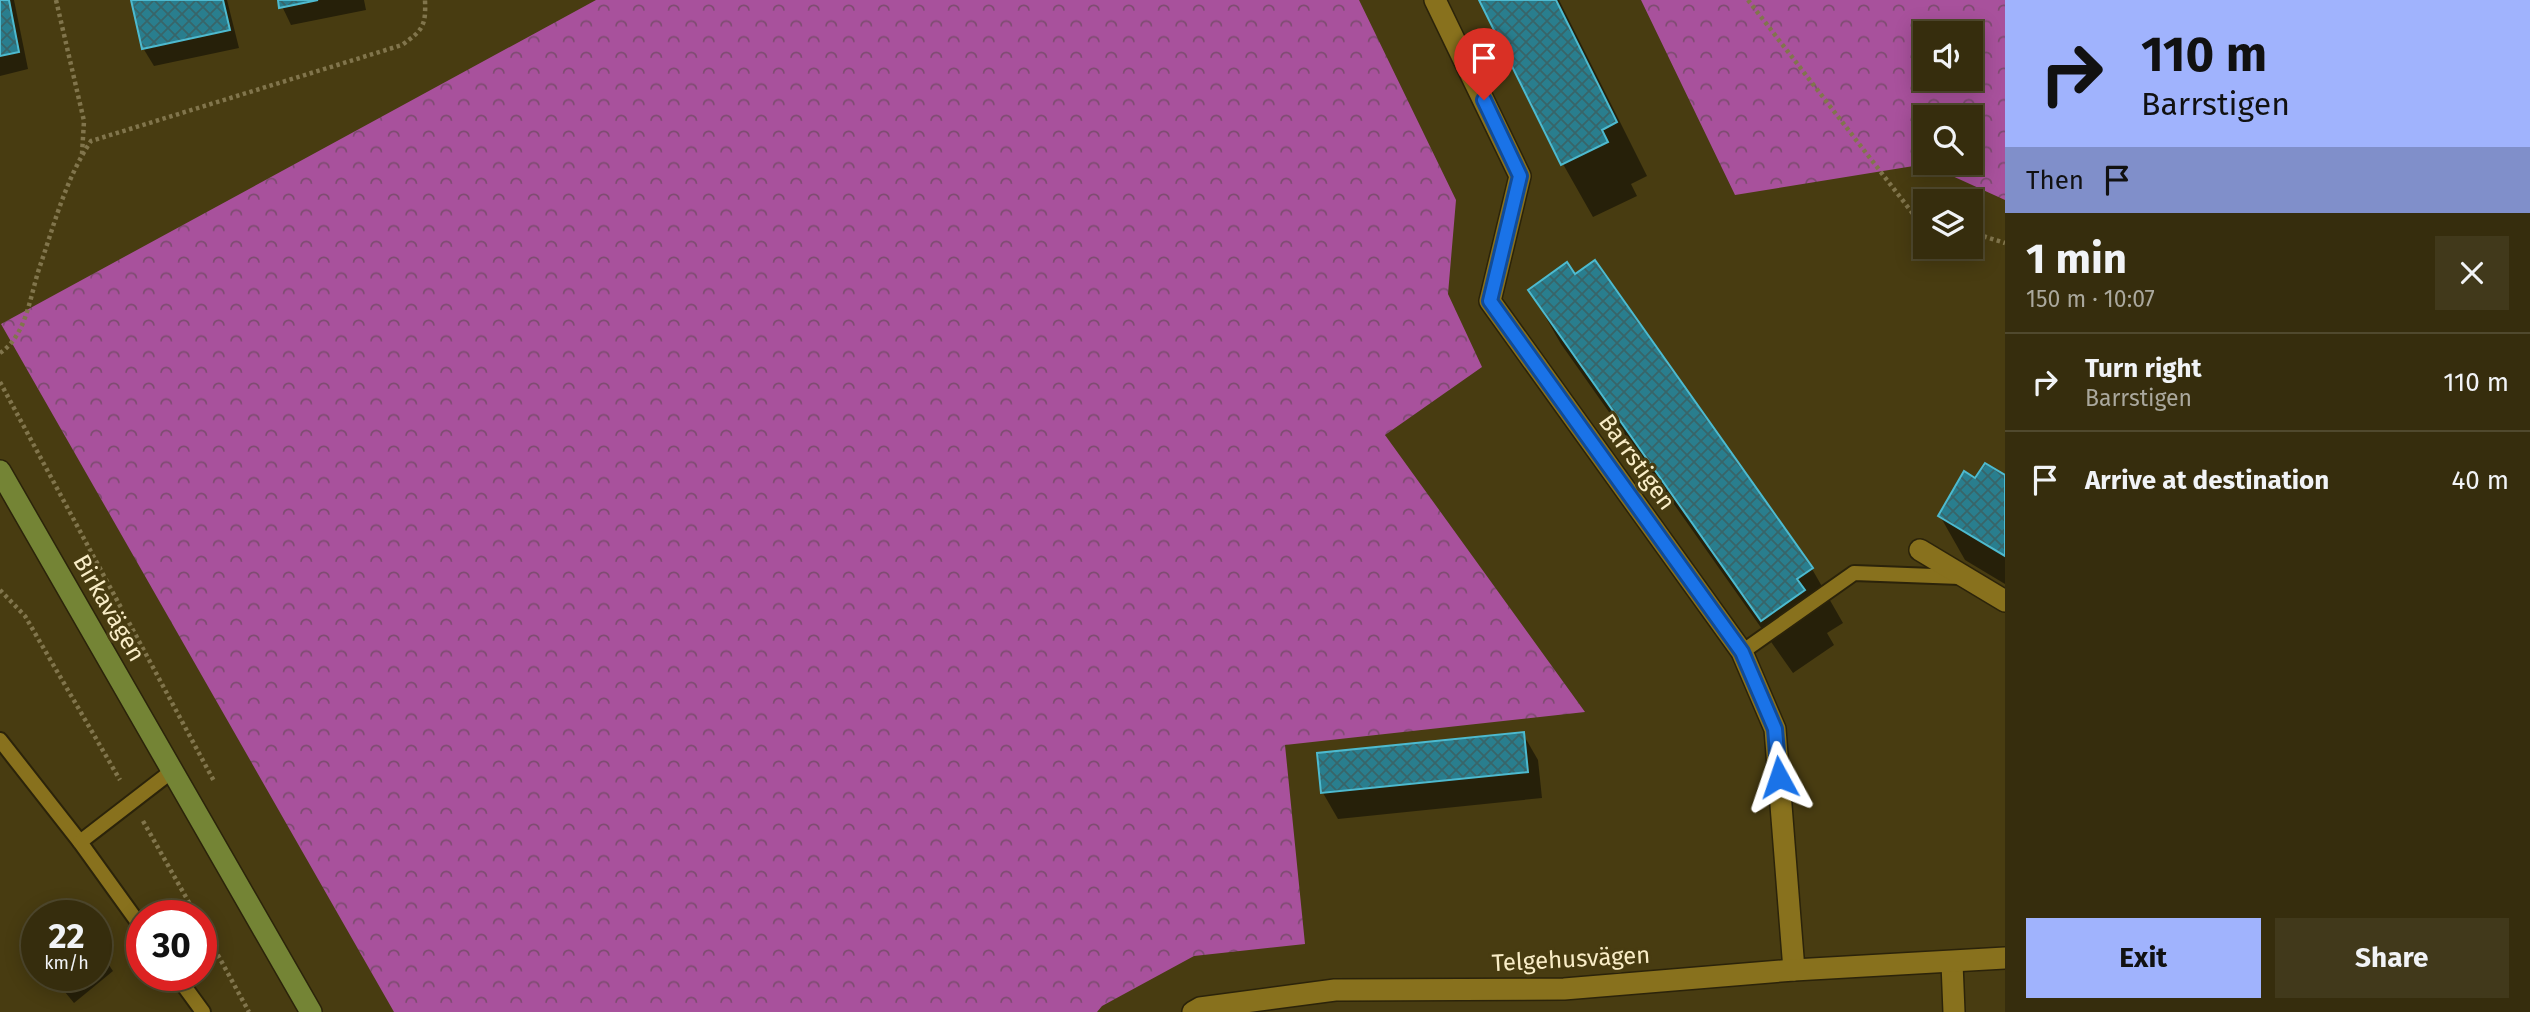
<!DOCTYPE html>
<html lang="en">
<head>
<meta charset="utf-8">
<style>
	body { margin:0; font-family:"Fira Sans",sans-serif; background:#41391b; color:#f1f3f6; height:100vh; display:flex; flex-direction:column; font-size:26px; white-space:nowrap }
	* { box-sizing:border-box; margin:0 }
	p { font-size:23px; color:#aaa89d }
	.icon { flex:none; width:38px; height:38px; fill:none; stroke:currentColor; stroke-width:2; stroke-linecap:round; stroke-linejoin:round }
	.map { position:relative; flex:1; overflow:hidden }
	.drawer { display:flex; flex-direction:column; background:#362d0d; width:525px }
	.drawer>* { flex:none }
	.guide { background:#a0b3fd; color:#111; overflow:hidden }
	.tools { position:absolute; left:1913px; top:21px; display:grid; gap:14px }
	.tools a { display:grid; place-items:center; width:70px; height:70px; border-radius:0px; background:#362d0d; box-shadow:0 4px 18px #0003,0 0 0 2px #50492e; font-size:35px }
	.speed { position:absolute; left:21px; top:900px; display:flex; gap:14px; font-size:35px; font-weight:700; text-align:center }
	.speed>* { display:grid; place-content:center; width:91px; height:91px; border-radius:50%; background:#362d0d; box-shadow:0 4px 18px #0003,0 0 0 2px #50492e; line-height:1 }
	.speed small { font-size:18px; font-weight:400 }
	.speed .limit { border:10px solid #d22; background:#fff; color:#111 }
	.pin { position:absolute; display:grid; place-items:center; width:60px; height:60px; color:#fff; margin:-72px -30px; border-radius:50% 50% 50% 0; rotate:-45deg; box-shadow:0 0 7px #0007 }
	.pin .icon { rotate:45deg }
	.me { position:absolute; width:77px; margin:-38px; rotate:355deg; stroke-linejoin:round; filter:drop-shadow(0 0 5px #0008) }
	.turn { display:flex; align-items:center; gap:24px; height:147px; padding:0 21px; font-size:32px }
	.turn .icon { width:91px; height:91px; stroke-width:2.5 }
	.turn b { display:block; font-size:49px; line-height:60px }
	.then { display:flex; align-items:center; height:66px; padding:0 21px; background:#0003; gap:14px; font-size:26px }
	.round { display:grid; place-items:center; flex:none; width:74px; height:74px; border-radius:0px; background:#41391b }
	.overview { display:flex; align-items:center; justify-content:space-between; height:119px; padding:0 21px }
	h1 { font-size:42px; font-weight:700; line-height:52px }
	.button { display:flex; gap:14px; margin-top:auto; padding:14px 21px }
	.button a { flex:1; height:80px; border-radius:0px; background:#a0b3fd; color:#111; font-size:28px; font-weight:700; line-height:80px; text-align:center }
	.button a+a { background:#41391b; color:#f1f3f6 }
	ul { padding:0; list-style:none }
	li { display:flex; align-items:center; gap:21px; height:98px; padding:0 21px; border-top:2px solid #50492e }
	li div { flex:1 }
	li b { display:block; font-size:26px }
	li em { font-style:normal }
	main { display:flex; flex:1; min-height:0 }
	.map>svg:first-child { display:block }
	.forest { fill:url(#forest-crowns); fill-rule:evenodd }
	.shadow { fill:#0007 }
	.building { fill:url(#building-cross-hatch); stroke:#4dbacf; stroke-width:2 }
	.lines { fill:none; stroke-linecap:round; stroke-linejoin:round }
	.lane-casing { stroke:#2b230a; stroke-width:18 }
	.street-casing { stroke:#2b230a; stroke-width:24 }
	.secondary-casing { stroke:#2b230a; stroke-width:24 }
	.path { stroke:#81754c; stroke-width:4.5; stroke-dasharray:3.5 3.5; stroke-linecap:butt }
	.lane { stroke:#88711d; stroke-width:14 }
	.street { stroke:#88711d; stroke-width:21 }
	.secondary { stroke:#748435; stroke-width:21 }
	.route-casing { stroke:#114b97; stroke-width:18 }
	.route { stroke:#1a73e8; stroke-width:12 }
	.labels { text-anchor:middle; dominant-baseline:central; stroke-width:6; stroke-linejoin:round; paint-order:stroke }
	.street-label { font-size:24px; fill:#f9edc7; stroke:#483c11 }
</style>
</head>
<body>
<main>
<div class="map">
<svg width="2005" height="1012" viewBox="0 0 2005 1012">
	<defs>
		<pattern id="forest-crowns" width="20" height="18" patternUnits="userSpaceOnUse" patternTransform="scale(1.75)"><rect width="20" height="18" fill="#a8519c"/><path d="M2 6a3 3 0 1 1 6 0M12 15a3 3 0 1 1 6 0" fill="none" stroke="#7e4c71"/></pattern>
		<pattern id="building-cross-hatch" width="8" height="8" patternUnits="userSpaceOnUse" patternTransform="scale(1.75)"><rect width="8" height="8" fill="#297e8e"/><path d="M0 0l8 8M0 8l8-8" fill="none" stroke="#386569"/></pattern>
	</defs>
	<rect width="100%" height="100%" fill="#483c11"/>
	<!-- forest -->
	<g class="forest">
		<path d="M596,0H1359L1456,200L1448,294L1482,367L1385,435L1585,712L1285,745L1305,944L1194,956L1102,1006L1097,1012H394L1,324Z"/>
		<path d="M1641,0H2005V200L1926,164L1735,195ZM1925,33H1970V79H1925ZM1925,117H1970V163H1925Z"/>
	</g>
	<!-- shadow -->
	<g class="shadow">
		<path d="M0,0H14L28,69L0,76Z"/>
		<path d="M133,0H227L239,48L154,66L143,48Z"/>
		<path d="M279,0H364L366,10L291,25Z"/>
		<path d="M1481,0H1559L1647,176L1631,184L1637,196L1593,217L1563,164Z"/>
		<path d="M1594,262L1812,569L1843,623L1827,633L1834,645L1793,673L1561,344L1530,290L1575,276Z"/>
		<path d="M2005,477V584L1965,560L1940,516L1976,480Z"/>
		<path d="M1523,734L1538,760L1542,798L1338,819L1323,793Z"/>
		<path d="M96,946L113,971L74,1003L51,975H96Z"/>
	</g>
	<!-- building -->
	<g class="building">
		<path d="M0,0H9L19,52L0,56Z"/>
		<path d="M131,0H223L230,30L142,49Z"/>
		<path d="M278,0H318L279,8Z"/>
		<path d="M1479,0H1556L1617,122L1602,130L1608,142L1561,165Z"/>
		<path d="M1595,260L1813,568L1797,579L1805,590L1761,621L1528,290L1567,262L1575,274Z"/>
		<path d="M1985,463L2005,475V556L1938,516L1964,471L1975,478Z"/>
		<path d="M1524,732L1528,772L1321,793L1317,753Z"/>
		<path d="M53,975H77L63,987Z"/>
	</g>
	<g class="lines">
		<defs>
			<g id="lane">
				<path d="M1742,652L1854,573L1960,577"/>
				<path d="M0,740L80,842"/>
				<path d="M142,928L80,842L172,771"/>
				<path d="M176,975L203,1012"/>
			</g>
			<g id="street">
				<path d="M1435,0L1520,176L1490,301L1742,652L1775,729L1794,970"/>
				<path d="M1920,550L2005,601"/>
				<path d="M1952,963L1954,1012"/>
				<path d="M1193,1012L1200,1008L1335,990L1564,989L1794,970L2005,958"/>
			</g>
			<path id="secondary" d="M0,471L311,1012"/>
		</defs>
		<!-- lane casing -->
		<use href="#lane" class="lane-casing"/>
		<!-- street casing -->
		<use href="#street" class="street-casing"/>
		<!-- secondary casing -->
		<use href="#secondary" class="secondary-casing"/>
		<!-- path -->
		<g class="path">
			<path d="M56,0L84,121L82,154"/>
			<path d="M1748,0L1914,215L1925,218"/>
			<path d="M1970,232L2005,243"/>
			<path d="M0,353C27,335 30,295 40,266C54,225 66,178 91,141L402,45C423,30 426,26 425,0"/>
			<path d="M0,382L215,783"/>
			<path d="M0,590L25,616L120,780"/>
			<path d="M143,821L196,915"/>
			<path d="M201,924L249,1012"/>
		</g>
		<!-- lane -->
		<use href="#lane" class="lane"/>
		<!-- street -->
		<use href="#street" class="street"/>
		<!-- secondary -->
		<use href="#secondary" class="secondary"/>
	</g>
	<g class="lines">
		<defs>
			<path id="route" d="M1484,100L1520,176L1490,301L1742,652L1775,729L1779,777"/>
		</defs>
		<!-- route casing -->
		<use href="#route" class="route-casing"/>
		<!-- route -->
		<use href="#route" class="route"/>
	</g>
	<g class="labels">
		<!-- street labels -->
		<g class="street-label">
			<text transform="translate(1637 462) rotate(54)">Barrstigen</text>
			<text transform="translate(109 608) rotate(60)">Birkavägen</text>
			<text transform="translate(1571 959) rotate(-3)">Telgehusvägen</text>
		</g>
	</g>
</svg>
<div class="tools">
<a><svg class="icon" aria-label="sound" viewBox="0 0 24 24"><path d="M4 9h4l5-4v14l-5-4H4zM17 9q2 3 0 6"/></svg></a>
<a><svg class="icon" aria-label="search" viewBox="0 0 24 24"><circle cx="10" cy="10" r="6"/><path d="M15 15l6 6"/></svg></a>
<a><svg class="icon" aria-label="layers" viewBox="0 0 24 24"><path d="M12 4l9 5-9 5-9-5zM3 14l9 5 9-5"/></svg></a>
</div>
<div class="speed"><div>22<small>km/h</small></div><div class="limit">30</div></div>
<div class="pin" style="left:1484px;top:100px;background:#d93025"><svg class="icon" aria-label="arrive" viewBox="0 0 24 24"><path d="M6 21V4h12l-3 4 3 4H6"/></svg></div>
<svg class="me" style="left:1779px;top:777px" viewBox="-20 -20 40 40"><path d="M0-17L14 15 0 8-14 15z" fill="#1a73e8" stroke="#fff" stroke-width="4"/></svg>
</div>
<section class="drawer">
<div class="guide">
<div class="turn"><svg class="icon" aria-label="right" viewBox="0 0 24 24"><path d="M7 20v-9h11M14 6l5 5-5 5"/></svg><div><b>110 m</b>Barrstigen</div></div>
<div class="then">Then<svg class="icon" aria-label="arrive" viewBox="0 0 24 24"><path d="M6 21V4h12l-3 4 3 4H6"/></svg></div>
</div>
<div class="overview"><div><h1>1 min</h1><p>150 m · 10:07</p></div><a class="round"><svg class="icon" aria-label="close" viewBox="0 0 24 24"><path d="M6 6l12 12M18 6L6 18"/></svg></a></div>
<ul>
<li><svg class="icon" aria-label="right" viewBox="0 0 24 24"><path d="M7 20v-9h11M14 6l5 5-5 5"/></svg><div><b>Turn right</b><p>Barrstigen</p></div><em>110 m</em></li>
<li><svg class="icon" aria-label="arrive" viewBox="0 0 24 24"><path d="M6 21V4h12l-3 4 3 4H6"/></svg><div><b>Arrive at destination</b></div><em>40 m</em></li>
</ul>
<div class="button"><a>Exit</a><a>Share</a></div>
</section>
</main>
</body>
</html>
